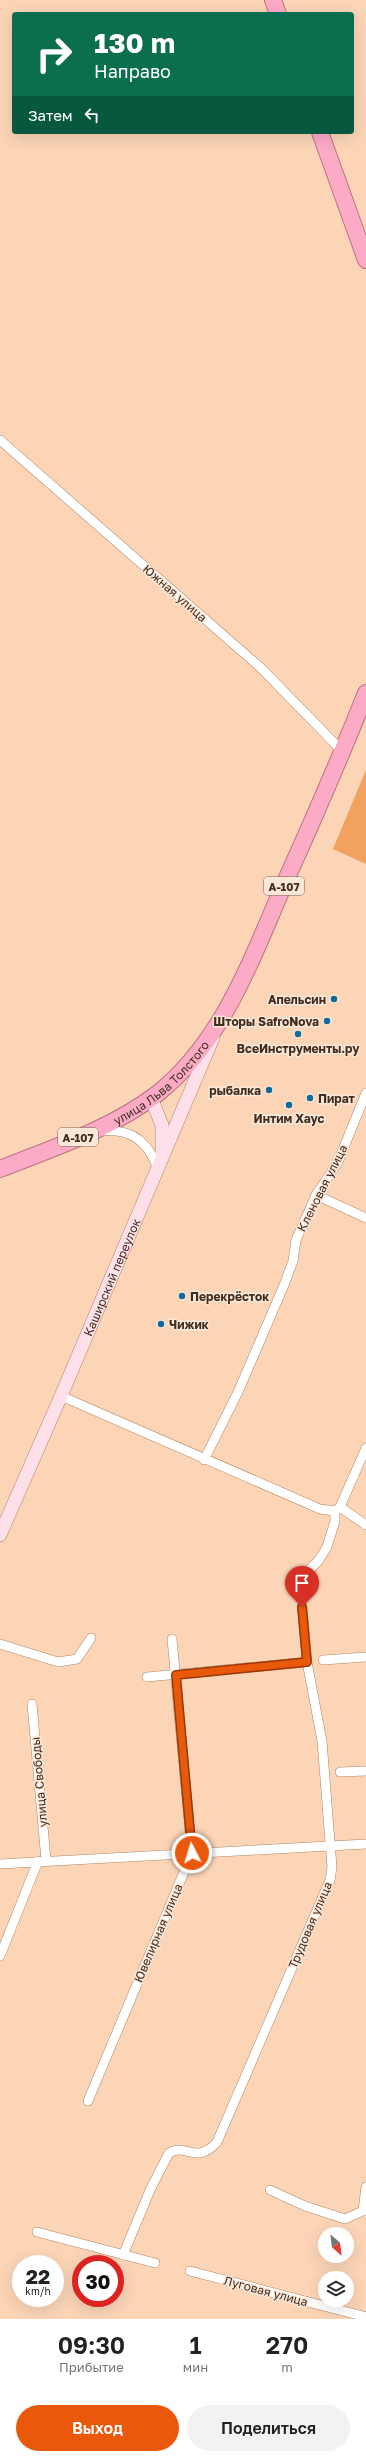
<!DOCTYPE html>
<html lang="ru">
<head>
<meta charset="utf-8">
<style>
	body { margin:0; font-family:"Golos Text",sans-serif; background:#f2f2f2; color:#222; height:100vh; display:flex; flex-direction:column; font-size:15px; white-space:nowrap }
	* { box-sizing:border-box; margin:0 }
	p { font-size:13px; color:#767676 }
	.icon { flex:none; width:22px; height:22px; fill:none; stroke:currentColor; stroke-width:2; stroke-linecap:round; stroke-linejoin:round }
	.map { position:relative; height:2319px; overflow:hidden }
	.details { display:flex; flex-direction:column; background:#fff; flex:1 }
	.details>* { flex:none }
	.banner { position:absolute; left:12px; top:12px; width:342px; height:122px; border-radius:4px; box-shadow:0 4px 16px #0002; background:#0b6e4f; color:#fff; overflow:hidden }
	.needle { width:26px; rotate:152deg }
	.fabs { position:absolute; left:318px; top:2227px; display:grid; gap:8px }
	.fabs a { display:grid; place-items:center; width:36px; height:36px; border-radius:50%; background:#fff; box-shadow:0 4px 16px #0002; font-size:20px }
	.speed { position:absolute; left:12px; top:2255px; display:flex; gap:8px; font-size:20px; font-weight:700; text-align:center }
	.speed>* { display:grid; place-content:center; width:52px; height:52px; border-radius:50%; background:#fff; box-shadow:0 4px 16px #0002; line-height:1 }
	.speed small { font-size:10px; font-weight:400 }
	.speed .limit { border:6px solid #d22; background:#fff; color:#111 }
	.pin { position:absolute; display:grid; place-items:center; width:34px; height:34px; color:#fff; margin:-41px -17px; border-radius:50% 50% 50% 0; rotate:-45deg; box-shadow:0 0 4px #0007 }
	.pin .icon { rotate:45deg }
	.me { position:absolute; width:44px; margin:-22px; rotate:355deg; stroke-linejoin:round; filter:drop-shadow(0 0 3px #0008) }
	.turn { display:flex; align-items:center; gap:14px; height:84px; padding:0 16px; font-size:18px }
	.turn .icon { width:52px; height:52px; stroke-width:2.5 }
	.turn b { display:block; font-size:28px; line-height:34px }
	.then { display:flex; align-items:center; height:38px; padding:0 16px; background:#0003; gap:8px; font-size:15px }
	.eta { display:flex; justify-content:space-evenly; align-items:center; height:68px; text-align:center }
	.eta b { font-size:24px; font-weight:600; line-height:28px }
	.primary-button { display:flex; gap:8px; margin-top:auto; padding:8px 16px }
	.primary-button a { flex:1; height:46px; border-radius:24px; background:#ea580c; color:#fff; font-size:16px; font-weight:600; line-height:46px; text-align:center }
	.primary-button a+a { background:#f2f2f2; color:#222 }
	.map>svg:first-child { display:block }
	.green { fill:#f2a15f }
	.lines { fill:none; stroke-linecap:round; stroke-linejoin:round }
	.minor-casing { stroke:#b28561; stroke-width:10 }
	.secondary-casing { stroke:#b28561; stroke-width:14 }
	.trunk-casing { stroke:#bb7282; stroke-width:18 }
	.minor { stroke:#fff; stroke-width:9 }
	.secondary { stroke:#fee0ea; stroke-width:13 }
	.trunk { stroke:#fcabc6; stroke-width:16 }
	.route-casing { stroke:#983908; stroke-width:10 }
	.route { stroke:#ea580c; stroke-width:7 }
	.poi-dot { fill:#106b9a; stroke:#fbe7d8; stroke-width:1.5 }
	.labels { text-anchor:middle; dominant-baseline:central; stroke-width:3; stroke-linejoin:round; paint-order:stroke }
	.shield { fill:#fbe7d8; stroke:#796656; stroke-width:1 }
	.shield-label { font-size:11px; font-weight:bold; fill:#412e1f }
	.street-label { font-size:12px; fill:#412e1f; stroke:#fbe7d8 }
	.poi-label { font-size:12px; font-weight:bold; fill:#412e1f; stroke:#fbe7d8; text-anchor:end }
</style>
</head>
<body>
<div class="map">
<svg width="366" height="2319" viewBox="0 0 366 2319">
	<rect width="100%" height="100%" fill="#fcd5b7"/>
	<!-- green -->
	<path class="green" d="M366,770V864L333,849Z"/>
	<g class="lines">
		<defs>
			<g id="minor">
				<path d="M0,440L261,668L343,752"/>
				<path d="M100,1131C131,1128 149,1141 158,1170"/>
				<path d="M316,1195L366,1218"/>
				<path d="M61,1396L320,1509L335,1511"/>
				<path d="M204,1460L238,1392L284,1285L293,1261L296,1240L316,1195L338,1162L366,1093"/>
				<path d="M340,1507L366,1525"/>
				<path d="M335,1511L340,1507L366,1448"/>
				<path d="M0,1644L58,1662L77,1659L91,1638"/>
				<path d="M323,1660L366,1657"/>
				<path d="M147,1677L307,1662"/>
				<path d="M32,1704L46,1860"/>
				<path d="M340,1772L366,1771"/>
				<path d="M0,1864L366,1844"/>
				<path d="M0,1956L38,1861"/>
				<path d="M88,2101L192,1853L172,1639"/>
				<path d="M270,2190L305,2206L345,2219L363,2211L366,2187"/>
				<path d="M37,2232L155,2263"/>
				<path d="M123,2255L151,2188L169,2153C186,2142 195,2166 217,2142L330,1880L332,1867L322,1741L307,1662L301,1593L302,1581L308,1571L319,1560L327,1547L335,1521V1511"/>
				<path d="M190,2271L366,2317"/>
			</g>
			<g id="secondary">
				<path d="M151,1098L162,1125V1153"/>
				<path id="s1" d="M0,1535L61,1396L213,1038"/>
			</g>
			<g id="trunk">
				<path d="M273,0L278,14"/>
				<path d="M320,132L366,260"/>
				<path id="s2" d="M0,1169C53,1148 111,1129 157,1094C224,1041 253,955 286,880C314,818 341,756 366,693"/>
			</g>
		</defs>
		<!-- minor casing -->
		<use href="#minor" class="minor-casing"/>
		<!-- secondary casing -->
		<use href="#secondary" class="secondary-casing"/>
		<!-- trunk casing -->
		<use href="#trunk" class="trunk-casing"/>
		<!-- minor -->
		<use href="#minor" class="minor"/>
		<!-- secondary -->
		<use href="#secondary" class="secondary"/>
		<!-- trunk -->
		<use href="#trunk" class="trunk"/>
	</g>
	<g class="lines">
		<defs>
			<path id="route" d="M192,1853L176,1675L307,1662L302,1607"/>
		</defs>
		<!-- route casing -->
		<use href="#route" class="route-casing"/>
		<!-- route -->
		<use href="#route" class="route"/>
	</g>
	<!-- markers -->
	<g class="poi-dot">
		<circle cx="334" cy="999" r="4"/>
		<circle cx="327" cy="1021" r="4"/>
		<circle cx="298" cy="1034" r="4"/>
		<circle cx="269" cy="1090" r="4"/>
		<circle cx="310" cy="1098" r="4"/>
		<circle cx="289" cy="1105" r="4"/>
		<circle cx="182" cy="1296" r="4"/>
		<circle cx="161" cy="1324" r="4"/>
	</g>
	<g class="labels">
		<!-- shield labels -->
		<g class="shield">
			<rect x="264" y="877" width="40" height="18" rx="3"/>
			<rect x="58" y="1128" width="40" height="18" rx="3"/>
		</g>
		<g class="shield-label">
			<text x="284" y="886">А-107</text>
			<text x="78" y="1137">А-107</text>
		</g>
		<!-- street labels -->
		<g class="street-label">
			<text transform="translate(175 593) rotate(41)">Южная улица</text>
			<text stroke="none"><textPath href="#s2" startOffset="185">улица Льва Толстого</textPath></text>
			<text transform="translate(322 1188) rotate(-63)">Кленовая улица</text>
			<text stroke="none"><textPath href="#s1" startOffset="281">Каширский переулок</textPath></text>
			<text transform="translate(39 1782) rotate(-95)">улица Свободы</text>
			<text transform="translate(310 1925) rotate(-67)">Трудовая улица</text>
			<text transform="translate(158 1933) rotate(-67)">Ювелирная улица</text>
			<text transform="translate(266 2291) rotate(15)">Луговая улица</text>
		</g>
		<!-- poi labels -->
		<g class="poi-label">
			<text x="326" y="999">Апельсин</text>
			<text x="319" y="1021">Шторы SafroNova</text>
			<text x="298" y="1048" text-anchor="middle">ВсеИнструменты.ру</text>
			<text x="261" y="1090">рыбалка</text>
			<text x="318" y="1098" text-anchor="start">Пират</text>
			<text x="289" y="1118" text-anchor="middle">Интим Хаус</text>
			<text x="190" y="1296" text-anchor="start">Перекрёсток</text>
			<text x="169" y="1324" text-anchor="start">Чижик</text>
		</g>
	</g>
</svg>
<div class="fabs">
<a><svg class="needle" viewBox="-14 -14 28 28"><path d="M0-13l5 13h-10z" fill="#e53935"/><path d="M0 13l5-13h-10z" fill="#767676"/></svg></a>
<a><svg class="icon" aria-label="layers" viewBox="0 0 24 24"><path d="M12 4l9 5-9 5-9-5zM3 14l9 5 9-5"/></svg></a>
</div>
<div class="speed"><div>22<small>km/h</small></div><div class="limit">30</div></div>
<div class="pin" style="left:302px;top:1607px;background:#d93025"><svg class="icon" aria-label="arrive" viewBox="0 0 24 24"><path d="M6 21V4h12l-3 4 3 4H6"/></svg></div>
<svg class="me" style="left:192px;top:1853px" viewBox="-20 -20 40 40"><circle r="17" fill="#ea580c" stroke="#fff" stroke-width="3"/><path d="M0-11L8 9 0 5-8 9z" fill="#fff"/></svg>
<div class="banner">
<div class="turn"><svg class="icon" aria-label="right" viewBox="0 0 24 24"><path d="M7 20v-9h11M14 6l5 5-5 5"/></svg><div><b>130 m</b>Направо</div></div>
<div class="then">Затем<svg class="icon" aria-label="left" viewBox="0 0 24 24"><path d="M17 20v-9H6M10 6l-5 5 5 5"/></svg></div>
</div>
</div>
<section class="details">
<div class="eta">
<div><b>09:30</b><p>Прибытие</p></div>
<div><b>1</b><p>мин</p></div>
<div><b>270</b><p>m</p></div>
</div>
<div class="primary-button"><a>Выход</a><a>Поделиться</a></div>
</section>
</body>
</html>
